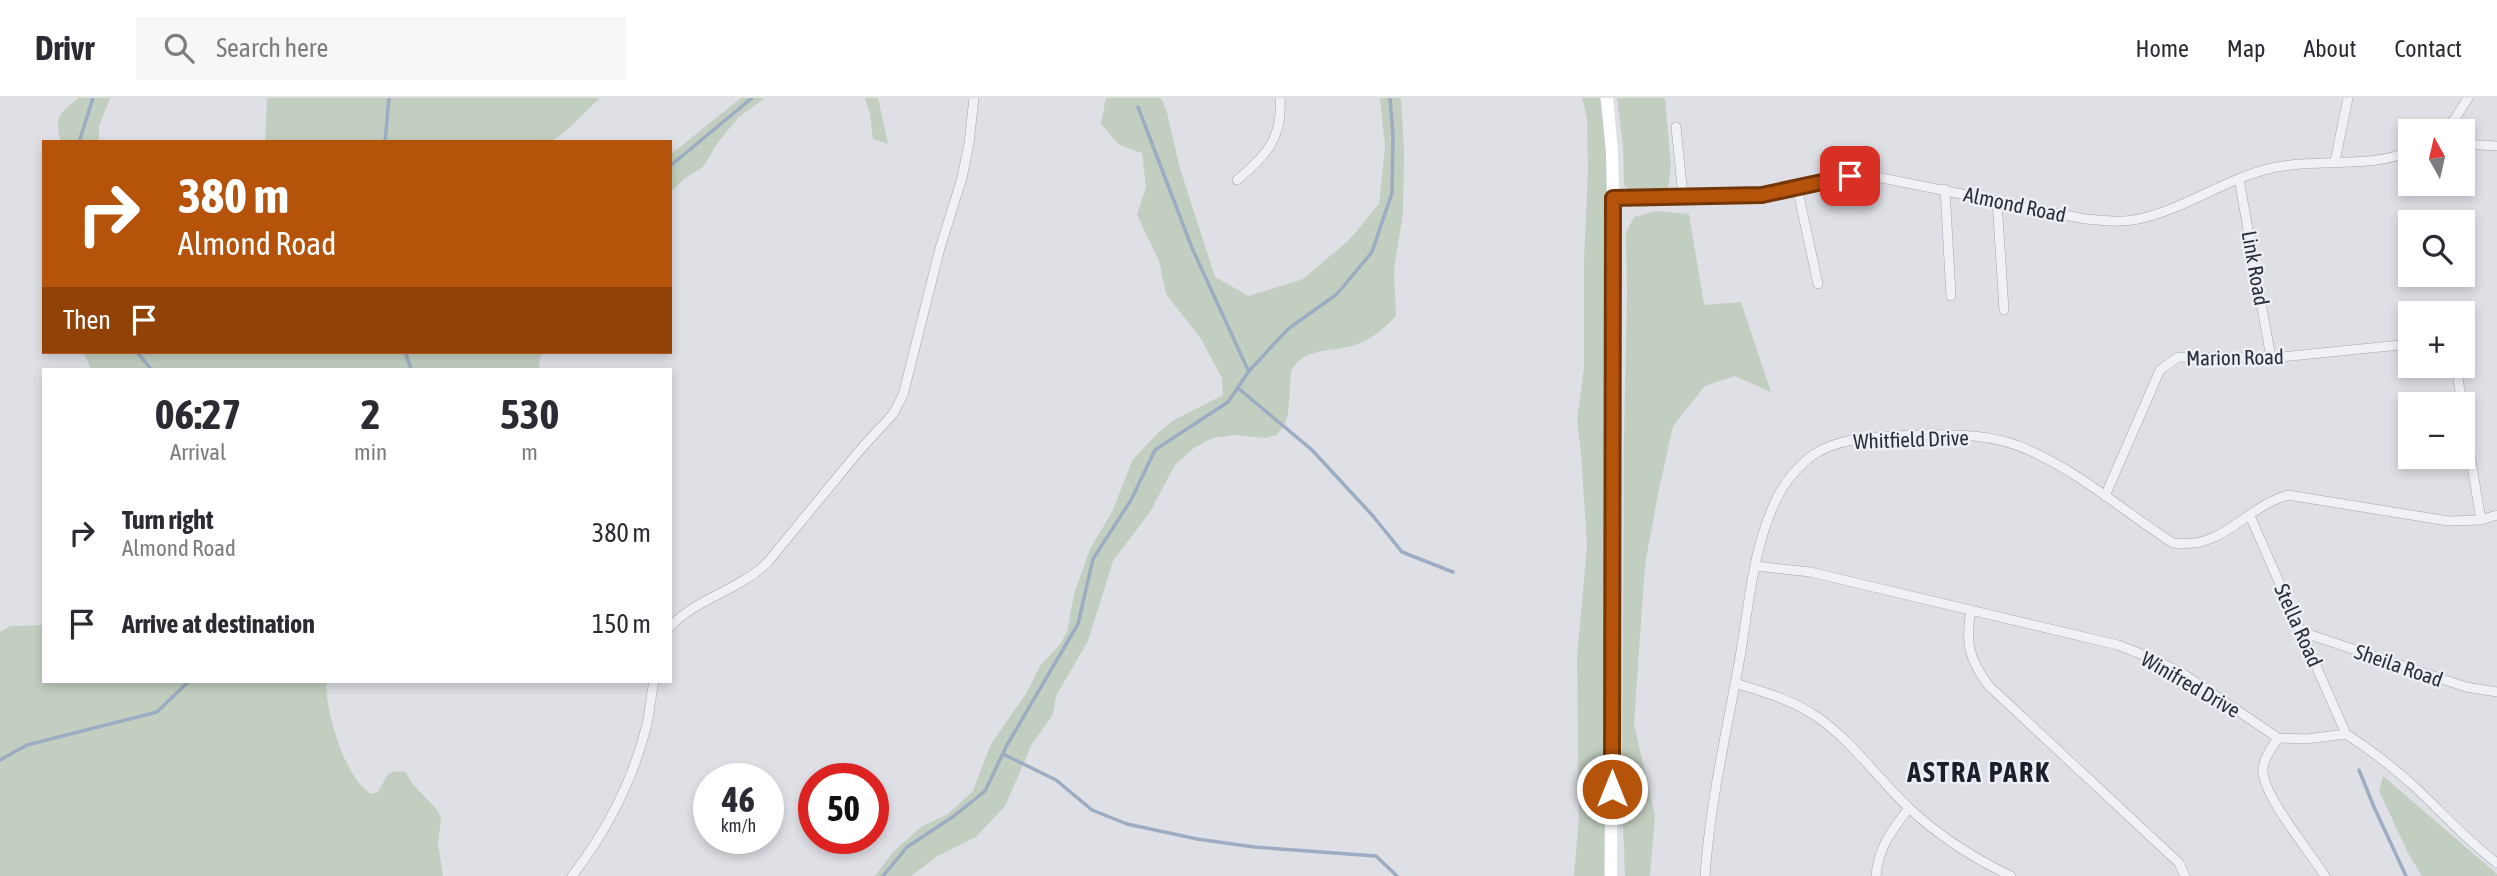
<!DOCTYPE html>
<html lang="en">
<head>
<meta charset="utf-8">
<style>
	body { margin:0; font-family:"Asap Condensed",sans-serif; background:#f7f7f7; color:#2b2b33; height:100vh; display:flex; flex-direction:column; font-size:26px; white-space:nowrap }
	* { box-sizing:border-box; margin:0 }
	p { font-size:23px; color:#7c7c81 }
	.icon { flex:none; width:38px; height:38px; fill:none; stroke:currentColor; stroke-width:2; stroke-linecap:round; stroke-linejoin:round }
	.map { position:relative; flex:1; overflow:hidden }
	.details { position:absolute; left:42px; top:270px; width:630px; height:315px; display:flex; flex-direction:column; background:#fff; border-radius:0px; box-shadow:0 4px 10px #0003 }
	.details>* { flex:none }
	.banner { position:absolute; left:42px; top:42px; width:630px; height:214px; border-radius:0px; box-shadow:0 4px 10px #0003; background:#b45309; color:#fff; overflow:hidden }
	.needle { width:46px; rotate:352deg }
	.fabs { position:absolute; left:2398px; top:21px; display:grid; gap:14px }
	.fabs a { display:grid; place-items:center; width:77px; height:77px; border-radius:0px; background:#fff; box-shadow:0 4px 10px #0003; font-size:35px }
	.speed { position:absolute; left:693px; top:665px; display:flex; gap:14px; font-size:35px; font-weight:700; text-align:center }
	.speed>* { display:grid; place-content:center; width:91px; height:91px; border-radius:50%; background:#fff; box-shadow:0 4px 10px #0003; line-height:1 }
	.speed small { font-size:18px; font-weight:400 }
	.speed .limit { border:10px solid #d22; background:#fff; color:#111 }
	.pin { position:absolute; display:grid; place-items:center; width:60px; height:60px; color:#fff; margin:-30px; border-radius:14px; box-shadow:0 4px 10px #0006 }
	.me { position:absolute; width:77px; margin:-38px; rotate:0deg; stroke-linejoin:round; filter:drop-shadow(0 0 5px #0008) }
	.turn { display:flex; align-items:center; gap:24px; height:147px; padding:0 21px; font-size:32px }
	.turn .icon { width:91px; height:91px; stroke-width:2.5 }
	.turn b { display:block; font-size:49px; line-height:60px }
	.then { display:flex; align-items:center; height:66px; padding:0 21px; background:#0003; gap:14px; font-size:26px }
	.eta { display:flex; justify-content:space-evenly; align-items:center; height:119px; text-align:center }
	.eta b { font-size:42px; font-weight:700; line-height:49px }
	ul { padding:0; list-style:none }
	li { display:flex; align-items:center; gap:21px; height:91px; padding:0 21px }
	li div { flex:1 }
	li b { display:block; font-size:26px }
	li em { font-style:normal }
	header { display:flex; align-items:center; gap:42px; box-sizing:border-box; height:98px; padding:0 35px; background:#fff; border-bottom:2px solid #e1e1e2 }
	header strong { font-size:33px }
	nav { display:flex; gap:38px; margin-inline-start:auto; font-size:24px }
	.search { width:490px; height:63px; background:#f7f7f7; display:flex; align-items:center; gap:18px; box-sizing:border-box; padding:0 24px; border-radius:0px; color:#7c7c81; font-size:26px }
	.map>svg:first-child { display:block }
	.green { fill:#c2cfc0 }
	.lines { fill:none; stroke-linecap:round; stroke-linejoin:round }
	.stream { stroke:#9cacc2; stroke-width:3.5 }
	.minor-casing { stroke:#a4a7af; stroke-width:10 }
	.minor { stroke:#f0f1f4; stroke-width:9 }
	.secondary { stroke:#fff; stroke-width:12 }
	.route-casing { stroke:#753606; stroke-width:18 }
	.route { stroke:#b45309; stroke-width:12 }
	.labels { text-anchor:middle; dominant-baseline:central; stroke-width:5; stroke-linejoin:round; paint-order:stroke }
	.street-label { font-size:21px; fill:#292e3b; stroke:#edeff4 }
	.district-label { font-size:28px; font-weight:bold; letter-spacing:2px; fill:#1b1f2b; stroke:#edeff4 }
</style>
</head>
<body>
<header>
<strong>Drivr</strong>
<div class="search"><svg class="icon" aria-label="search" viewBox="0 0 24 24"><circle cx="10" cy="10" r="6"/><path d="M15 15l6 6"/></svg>Search here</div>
<nav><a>Home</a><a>Map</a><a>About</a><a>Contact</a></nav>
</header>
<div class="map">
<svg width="2497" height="778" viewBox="0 0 2497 778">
	<rect width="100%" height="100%" fill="#dee0e6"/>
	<!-- green -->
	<g class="green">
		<path d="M78,0H110L99,28V44H61C54,19 60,15 78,0Z"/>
		<path d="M267,0H600L565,34L550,44H265Z"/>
		<path d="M741,0H765L739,19L719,43L703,69L684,81L670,95V57Z"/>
		<path d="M865,0H878L888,46L873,41L870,16Z"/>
		<path d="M1106,0H1161L1167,14L1179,67L1215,179L1249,198L1303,181L1349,142L1379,106L1385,48L1380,0H1401L1404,52L1403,115L1394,172L1396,218C1385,229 1375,239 1360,245C1336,256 1306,246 1291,273L1288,317L1285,326L1277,337L1265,340L1234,337L1213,340L1194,350L1175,367L1150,414L1113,463L1088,543L1057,596L1052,618L1032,646L1005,708L976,739L938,758L911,778H875L893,754L921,729L948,716L973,693L991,646L1027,594L1040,568L1060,546L1067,534L1074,496L1090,451L1112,414L1133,361L1159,334L1174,322L1223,297L1222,280L1201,241L1166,196L1159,163L1137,117L1146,89L1142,55L1119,47L1101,26Z"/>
		<path d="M1582,0H1600L1606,50L1607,90L1605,159L1607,468L1604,778H1574L1579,718L1577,560L1587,448L1581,354L1577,323L1584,270V162L1588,72L1587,21Z"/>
		<path d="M1617,0H1665L1671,67L1668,92L1632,95L1624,87L1623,48Z"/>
		<path d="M1656,113L1689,116L1704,207L1741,204L1771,294L1734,278L1705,288L1673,328L1658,396L1645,467L1634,626L1655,718L1650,778H1625L1622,702L1624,334L1627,197L1626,135L1634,119Z"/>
		<path d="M83,254H544L540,259L539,271H91Z"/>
		<path d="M44,527V583H327C323,608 347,686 372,696L378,694C388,679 384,671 406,674L411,684L438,713L441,722L438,746L443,778H0V534L11,528Z"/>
		<path d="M2383,678L2497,776V778H2422L2408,755L2379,693Z"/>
	</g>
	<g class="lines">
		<!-- stream -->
		<g class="stream">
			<path d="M1138,9L1192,150L1248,272"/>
			<path d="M79,44L93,0"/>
			<path d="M385,44L389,0"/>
			<path d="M670,68L752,0"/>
			<path d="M137,254L151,271"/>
			<path d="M405,254L411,271"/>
			<path d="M1238,290L1312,352L1373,418L1402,454L1453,474"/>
			<path d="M1003,656L1056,682L1092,712L1127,726L1197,741L1254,749L1376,758L1397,778"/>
			<path d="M0,662L27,647L157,614L189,583"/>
			<path d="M2359,672L2374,709L2406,778"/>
			<path d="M883,778L907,749L954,718L985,693L1007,647L1078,526L1093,461L1131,402L1155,352L1228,304L1249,273L1288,231L1337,196L1372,154L1392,95L1393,37L1390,0"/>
		</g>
		<defs>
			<g id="minor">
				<path d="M1676,29L1683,98"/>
				<path d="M2442,33L2454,22L2468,0"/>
				<path d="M2462,46L2497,48"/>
				<path d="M2335,63L2348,0"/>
				<path d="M2239,81L2271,260"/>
				<path d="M1237,82C1266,58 1283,40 1280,0"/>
				<path d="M1797,89L1818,186"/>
				<path d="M1945,91L1951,198"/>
				<path d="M1613,100L1762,97L1826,82L1850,78H1872L2085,121C2105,123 2124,125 2143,120C2192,108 2234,75 2283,68C2323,61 2373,70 2410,53"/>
				<path d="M1997,102L2004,212"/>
				<path d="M2456,268L2462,306"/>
				<path d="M2462,309L2481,422"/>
				<path d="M2105,398L2160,272L2178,259L2271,260L2410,246"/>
				<path d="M2250,418L2346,636"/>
				<path d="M1756,468L1810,474L2118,547L2156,562L2185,577L2278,640L2306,641L2346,636C2371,652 2394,670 2416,690C2443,715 2467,743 2497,765"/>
				<path d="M1971,512C1965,544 1969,562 1989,588L2179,765L2185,778"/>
				<path d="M670,529C692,503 739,492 767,465L859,353L893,316L903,297L940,150L962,80L969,45L974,0"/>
				<path d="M2302,534L2466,589L2497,594"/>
				<path d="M1735,585C1763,594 1790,601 1814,617C1850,640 1878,681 1909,710C1940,739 1973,760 2011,778"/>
				<path d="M2278,640C2272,649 2264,660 2263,670C2260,695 2311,755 2325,778"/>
				<path d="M572,778C607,733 633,682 647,626C650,612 651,597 654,583"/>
				<path d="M1705,778C1710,704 1727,632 1740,559C1749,507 1753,448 1777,400C1784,385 1797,370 1810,359C1840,337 1882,339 1917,337C1956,336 1996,336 2031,353C2082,376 2126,415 2173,445C2224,452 2245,409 2288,397L2448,423L2481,422L2497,417"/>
				<path d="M1876,778C1878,750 1892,732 1909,710"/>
			</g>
		</defs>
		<!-- minor casing -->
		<use href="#minor" class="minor-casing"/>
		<!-- minor -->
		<use href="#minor" class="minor"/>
		<!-- secondary -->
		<path class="secondary" d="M1607,0L1612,55L1613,100L1611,778"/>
	</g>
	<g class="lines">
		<defs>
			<path id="route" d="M1612,691L1613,100L1762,97L1850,78"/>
		</defs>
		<!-- route casing -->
		<use href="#route" class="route-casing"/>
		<!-- route -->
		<use href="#route" class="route"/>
	</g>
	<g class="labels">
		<!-- street labels -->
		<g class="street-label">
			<text transform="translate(2015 106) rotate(12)">Almond Road</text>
			<text transform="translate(2256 170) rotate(80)">Link Road</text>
			<text transform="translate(2235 259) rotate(-1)">Marion Road</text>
			<text transform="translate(1911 341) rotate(-2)">Whitfield Drive</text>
			<text transform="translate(2299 527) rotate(66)">Stella Road</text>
			<text transform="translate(2399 567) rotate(19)">Sheila Road</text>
			<text transform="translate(2191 586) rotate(30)">Winifred Drive</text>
		</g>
		<!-- district labels -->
		<g class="district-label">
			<text x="1979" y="674">ASTRA PARK</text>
		</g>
	</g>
</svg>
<div class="fabs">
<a><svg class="needle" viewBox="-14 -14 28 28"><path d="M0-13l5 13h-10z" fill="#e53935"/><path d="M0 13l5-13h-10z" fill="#7c7c81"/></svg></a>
<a><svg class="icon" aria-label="search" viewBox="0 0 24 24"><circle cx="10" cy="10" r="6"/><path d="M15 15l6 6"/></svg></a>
<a>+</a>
<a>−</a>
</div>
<div class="speed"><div>46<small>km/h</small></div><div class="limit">50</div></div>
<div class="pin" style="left:1850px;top:78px;background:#d93025"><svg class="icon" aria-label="arrive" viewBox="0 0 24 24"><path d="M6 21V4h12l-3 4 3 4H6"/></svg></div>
<svg class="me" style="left:1612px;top:691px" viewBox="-20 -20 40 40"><circle r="17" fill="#b45309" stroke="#fff" stroke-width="3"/><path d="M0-11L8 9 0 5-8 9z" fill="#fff"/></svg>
<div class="banner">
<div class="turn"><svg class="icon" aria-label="right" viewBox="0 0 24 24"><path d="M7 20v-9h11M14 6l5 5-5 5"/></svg><div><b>380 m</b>Almond Road</div></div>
<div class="then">Then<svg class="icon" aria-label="arrive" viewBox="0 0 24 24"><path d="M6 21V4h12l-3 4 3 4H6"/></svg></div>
</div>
<section class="details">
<div class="eta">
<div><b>06:27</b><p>Arrival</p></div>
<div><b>2</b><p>min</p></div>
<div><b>530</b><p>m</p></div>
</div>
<ul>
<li><svg class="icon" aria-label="right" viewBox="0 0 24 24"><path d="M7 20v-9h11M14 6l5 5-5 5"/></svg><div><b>Turn right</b><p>Almond Road</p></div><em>380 m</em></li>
<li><svg class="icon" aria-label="arrive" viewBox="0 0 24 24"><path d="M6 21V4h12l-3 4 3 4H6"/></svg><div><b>Arrive at destination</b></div><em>150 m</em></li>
</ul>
</section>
</div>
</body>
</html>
